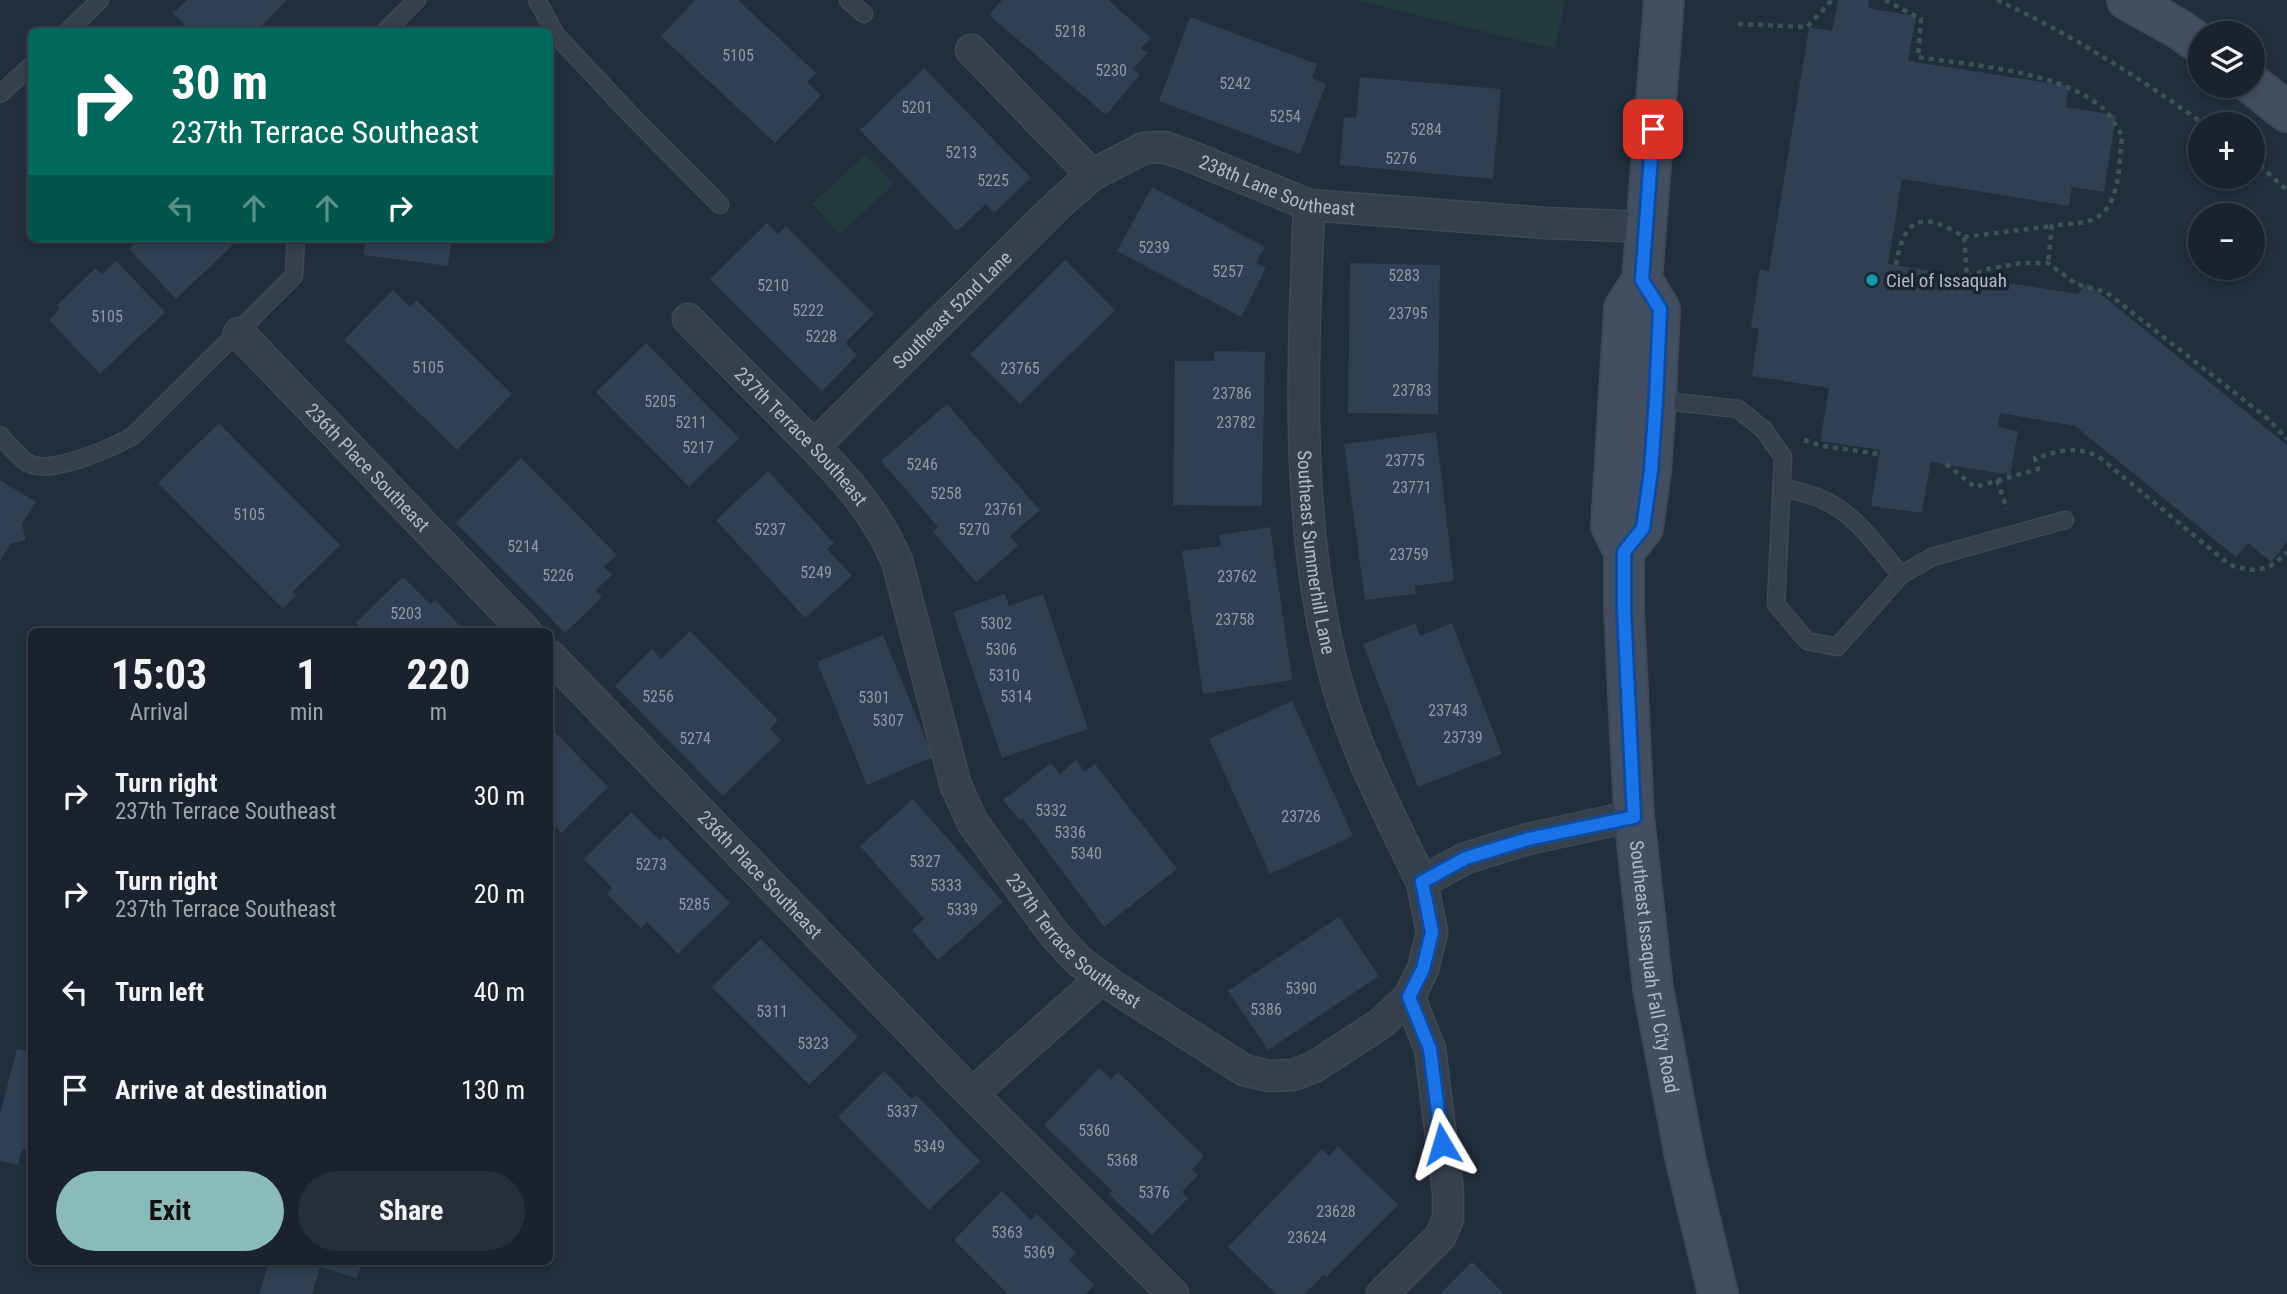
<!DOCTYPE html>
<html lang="en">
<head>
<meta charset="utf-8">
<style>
	body { margin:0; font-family:"Roboto Condensed",sans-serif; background:#262f39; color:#f1f3f6; height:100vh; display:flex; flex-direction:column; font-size:26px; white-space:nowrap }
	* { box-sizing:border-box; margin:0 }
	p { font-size:23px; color:#9fa4aa }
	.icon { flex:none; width:38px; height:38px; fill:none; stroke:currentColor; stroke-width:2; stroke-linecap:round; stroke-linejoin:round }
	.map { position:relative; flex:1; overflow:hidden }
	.side { position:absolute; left:28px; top:628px; width:525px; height:637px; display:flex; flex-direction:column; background:#19222d; border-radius:10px; box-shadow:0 4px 10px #0003,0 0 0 2px #373f49 }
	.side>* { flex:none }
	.banner { position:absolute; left:28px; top:28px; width:525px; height:214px; border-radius:10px; box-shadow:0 4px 10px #0003,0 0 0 2px #373f49; background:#00695c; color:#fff; overflow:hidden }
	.controls { position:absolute; left:2188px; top:21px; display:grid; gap:14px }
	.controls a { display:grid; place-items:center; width:77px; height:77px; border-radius:50%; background:#19222d; box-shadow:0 4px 10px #0003,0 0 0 2px #373f49; font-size:35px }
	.pin { position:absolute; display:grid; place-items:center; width:60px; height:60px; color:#fff; margin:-30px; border-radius:14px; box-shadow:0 4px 10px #0006 }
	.me { position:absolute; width:77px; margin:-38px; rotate:353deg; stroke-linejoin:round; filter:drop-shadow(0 0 5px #0008) }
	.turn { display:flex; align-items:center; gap:24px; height:147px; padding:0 28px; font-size:32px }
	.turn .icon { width:91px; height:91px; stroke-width:2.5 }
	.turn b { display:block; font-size:49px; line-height:60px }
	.lanes { display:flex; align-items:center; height:66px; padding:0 28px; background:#0003; justify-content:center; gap:35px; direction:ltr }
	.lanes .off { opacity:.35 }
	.eta { display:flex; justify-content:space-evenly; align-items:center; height:119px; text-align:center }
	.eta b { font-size:42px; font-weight:700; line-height:49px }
	.action { display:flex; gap:14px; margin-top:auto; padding:14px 28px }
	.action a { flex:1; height:80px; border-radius:42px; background:#8bbbb9; color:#111; font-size:28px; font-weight:700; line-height:80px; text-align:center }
	.action a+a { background:#262f39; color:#f1f3f6 }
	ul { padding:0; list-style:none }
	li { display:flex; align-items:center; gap:21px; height:98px; padding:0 28px }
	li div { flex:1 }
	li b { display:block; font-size:26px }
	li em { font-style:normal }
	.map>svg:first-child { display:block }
	.green { fill:#233b3d }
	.building { fill:#303f51 }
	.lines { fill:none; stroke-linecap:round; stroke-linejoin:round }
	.service-casing { stroke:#3e4955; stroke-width:19 }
	.minor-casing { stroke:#3e4955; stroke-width:33 }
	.secondary-casing { stroke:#3e4955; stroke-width:42 }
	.path { stroke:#3c5456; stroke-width:4.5; stroke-dasharray:5 5; stroke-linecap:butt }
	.service { stroke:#35404c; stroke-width:16 }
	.minor { stroke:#35404c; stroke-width:30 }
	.secondary { stroke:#434f60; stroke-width:38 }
	.route-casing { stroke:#114b97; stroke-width:18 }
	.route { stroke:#1a73e8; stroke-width:12 }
	.culture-dot { fill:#0f9aa8; stroke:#1a2531; stroke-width:2.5 }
	.labels { text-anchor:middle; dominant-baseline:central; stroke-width:7; stroke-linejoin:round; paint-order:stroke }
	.number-label { font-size:16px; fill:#8f9aa9 }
	.street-label { font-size:19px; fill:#b0bac8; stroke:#1a2531 }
	.poi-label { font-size:19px; fill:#b0bac8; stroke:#1a2531; text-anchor:start }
</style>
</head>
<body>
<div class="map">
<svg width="2287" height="1294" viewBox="0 0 2287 1294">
	<rect width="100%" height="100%" fill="#212e3c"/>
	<!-- green -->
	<g class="green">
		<path d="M1357,0H1565L1555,49Z"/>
		<path d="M866,154L894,184L840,234L812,204Z"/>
	</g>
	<!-- building -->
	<g class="building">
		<path d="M187,0H287L256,32H191L173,13Z"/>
		<path d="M695,0H738L816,73L807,82L821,95L775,143L661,36Z"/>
		<path d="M1002,0H1108L1151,38L1141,48L1147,53L1133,69L1140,75L1106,115L989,15Z"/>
		<path d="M1838,0H1869L1868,8L1916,16L1908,61L2069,86L2066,107L2116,115L2104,192L2072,187L2069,206L1902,179L1888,264L2078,294L2087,283L2287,445V542L2271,562L2248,543L2236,557L2075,426L2000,413L1998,427L2018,431L2010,475L1931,462L1922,513L1871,506L1880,450L1820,441L1829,388L1752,376L1759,329L1751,327L1760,269L1769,271L1809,27L1832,31Z"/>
		<path d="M1190,17L1317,64L1312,78L1326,84L1300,154L1159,101Z"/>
		<path d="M924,68L1031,178L994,213L986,204L957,231L860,130Z"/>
		<path d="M1360,77L1501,89L1493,179L1340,165L1344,117L1356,118Z"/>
		<path d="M1152,187L1265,247L1256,263L1266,268L1241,317L1117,251Z"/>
		<path d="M767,223L778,234L786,226L874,314L845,343L857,355L822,391L710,279Z"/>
		<path d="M141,238H240L176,299L129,249Z"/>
		<path d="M366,238H452L448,266L363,255Z"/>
		<path d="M1065,260L1115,310L1020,404L970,354Z"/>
		<path d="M116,261L165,312L100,374L49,320L60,308L57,305L96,268L102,274Z"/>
		<path d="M1350,263L1440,265L1438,414L1348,413Z"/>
		<path d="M393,290L410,307L416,300L512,394L457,450L344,340Z"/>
		<path d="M646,343L739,438L689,487L596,392Z"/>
		<path d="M1214,351L1265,352L1262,506L1173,505L1175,361H1214Z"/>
		<path d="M947,404L1040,510L1010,536L1018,546L976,582L933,532L938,527L881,461Z"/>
		<path d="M219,423L340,545L292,592L296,595L283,609L158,483Z"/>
		<path d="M1436,432L1454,581L1415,586L1416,594L1365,600L1344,444Z"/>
		<path d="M521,458L617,555L604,567L612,575L596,590L602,597L565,633L456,523Z"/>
		<path d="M768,471L834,543L827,549L852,576L805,618L716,520Z"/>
		<path d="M0,480L36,502L22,524L26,540L10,544L0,561Z"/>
		<path d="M1270,527L1292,680L1203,694L1182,551L1221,546L1219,535Z"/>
		<path d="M403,577L430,604L435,600L466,632H365L356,623Z"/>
		<path d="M1005,594L1009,606L1043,594L1088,729L1002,758L953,612Z"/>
		<path d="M1415,623L1420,636L1452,623L1502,754L1418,787L1363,644Z"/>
		<path d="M690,631L778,720L770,729L781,740L723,796L615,686L652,649L661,659Z"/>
		<path d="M883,635L933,757L867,785L817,662Z"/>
		<path d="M1292,701L1353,836L1270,874L1209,739Z"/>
		<path d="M551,728L608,787L561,833L550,821V730Z"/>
		<path d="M1076,760L1085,772L1095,764L1177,869L1104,927L1023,819L1020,821L1003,800L1051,763L1060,774Z"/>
		<path d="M913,799L1003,902L938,960L912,930L924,919L860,846Z"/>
		<path d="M632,812L660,841L664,836L730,903L678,954L647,922L641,928L607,894L612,888L584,859Z"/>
		<path d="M1339,917L1379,976L1268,1050L1228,991Z"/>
		<path d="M761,939L858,1037L809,1085L712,987Z"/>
		<path d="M17,1049L32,1052V1151L22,1149L18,1165L0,1161V1114Z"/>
		<path d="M1099,1068L1111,1079L1118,1072L1204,1156L1192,1170L1198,1175L1182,1192L1188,1198L1152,1235L1109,1194L1112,1191L1044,1125Z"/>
		<path d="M884,1071L911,1099L916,1095L980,1161L929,1210L838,1117Z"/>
		<path d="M1338,1146L1398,1205L1326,1277L1324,1274L1305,1294H1276L1228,1247L1322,1149L1329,1156Z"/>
		<path d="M1002,1191L1031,1220L1037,1214L1076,1253L1069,1260L1094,1285L1085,1294H1008L954,1240Z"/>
		<path d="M269,1262H362L357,1278L320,1267L312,1294H259Z"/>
		<path d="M1472,1262L1504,1294H1440Z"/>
	</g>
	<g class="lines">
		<defs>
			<g id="service">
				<path d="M537,0L556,35L631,115L720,205"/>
				<path d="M848,0L864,14"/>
				<path d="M67,32L100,0"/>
				<path d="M384,32L417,0"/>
				<path d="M0,94L32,65"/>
				<path d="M1656,400L1738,409L1764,430L1783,457L1776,604L1807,641L1837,647L1901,575C1880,551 1861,521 1833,505C1818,495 1799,492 1782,487"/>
				<path d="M0,435C8,444 18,457 28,463C50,476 111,448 133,436L294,276L296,238"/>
				<path d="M1901,575L1932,557L2065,520"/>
			</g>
			<g id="minor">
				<path id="s1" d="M971,50L1092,175L1144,148L1163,147L1185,154L1309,205L1546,223L1646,227"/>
				<path id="s2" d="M1309,205C1303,363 1294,522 1335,676C1354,748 1390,816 1422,882"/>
				<path id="s3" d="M688,319C720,352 753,385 786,418C830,463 872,502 897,561L956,786L973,823L1053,933L1079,961L1114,987L1244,1070L1269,1076L1292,1075L1314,1067L1380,1024L1409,997L1423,969L1432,932L1422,882L1466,858L1528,839L1634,816"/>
				<path id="s4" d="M239,333L526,632"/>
				<path id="s5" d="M814,446L1061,202L1092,175"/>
				<path id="s6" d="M550,656L972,1094L1173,1294"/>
				<path d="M972,1094L1102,978"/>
				<path d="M1382,1294L1440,1237L1448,1219V1192L1430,1049L1409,997"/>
			</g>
			<g id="secondary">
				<path id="s7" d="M1664,0L1642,280L1624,308L1611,526L1624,552V610L1634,816L1653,988L1685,1157L1718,1294"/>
				<path d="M2127,0L2179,29L2200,44"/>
				<path d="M2252,84L2287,112"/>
				<path d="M1624,552L1643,528L1651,472L1656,400L1660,309L1642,280"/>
			</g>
		</defs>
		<!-- service casing -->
		<use href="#service" class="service-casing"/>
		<!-- minor casing -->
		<use href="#minor" class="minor-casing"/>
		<!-- secondary casing -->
		<use href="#secondary" class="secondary-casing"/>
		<!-- path -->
		<g class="path">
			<path d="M1885,0L1921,19L1918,57C1974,66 2059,70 2104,109C2111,116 2117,128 2122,136C2119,161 2121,204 2096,218C2083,225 2066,223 2052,226L2048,263"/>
			<path d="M1997,0C2071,34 2138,77 2204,124"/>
			<path d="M1738,24L1807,27L1832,0"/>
			<path d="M2252,159L2287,190"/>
			<path d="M1964,237L2052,226"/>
			<path d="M1896,265C1904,216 1923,211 1964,237L1967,277L1988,269L2021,263H2048L2076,284L2106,292L2267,418L2287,439"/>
			<path d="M1804,440L1822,446L1880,454"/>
			<path d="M1946,464L1975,487L2038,469L2035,458C2061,451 2074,445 2099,457L2230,565C2256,573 2268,572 2287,552"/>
			<path d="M1997,480L2007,509"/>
		</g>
		<!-- service -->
		<use href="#service" class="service"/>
		<!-- minor -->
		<use href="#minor" class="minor"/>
		<!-- secondary -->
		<use href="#secondary" class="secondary"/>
	</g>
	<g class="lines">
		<defs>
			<path id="route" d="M1442,1144L1430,1049L1409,997L1423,969L1432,932L1422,882L1466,858L1528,839L1634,817L1624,610V552L1643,528L1651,471L1656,400L1660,309L1642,280L1653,129"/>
		</defs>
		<!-- route casing -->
		<use href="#route" class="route-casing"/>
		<!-- route -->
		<use href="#route" class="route"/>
	</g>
	<!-- markers -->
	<circle class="culture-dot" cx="1872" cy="280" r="7"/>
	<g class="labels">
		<!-- number labels -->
		<g class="number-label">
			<text x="1070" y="31">5218</text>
			<text x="738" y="55">5105</text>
			<text x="1111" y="70">5230</text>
			<text x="1235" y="83">5242</text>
			<text x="917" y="107">5201</text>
			<text x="1285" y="116">5254</text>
			<text x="1426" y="129">5284</text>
			<text x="961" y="152">5213</text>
			<text x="1401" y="158">5276</text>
			<text x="993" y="180">5225</text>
			<text x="1154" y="247">5239</text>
			<text x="1228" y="271">5257</text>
			<text x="1404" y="275">5283</text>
			<text x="773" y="285">5210</text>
			<text x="808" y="310">5222</text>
			<text x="1408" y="313">23795</text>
			<text x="107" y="316">5105</text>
			<text x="821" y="336">5228</text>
			<text x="428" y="367">5105</text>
			<text x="1020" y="368">23765</text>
			<text x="1412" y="390">23783</text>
			<text x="1232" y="393">23786</text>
			<text x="660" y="401">5205</text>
			<text x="691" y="422">5211</text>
			<text x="1236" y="422">23782</text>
			<text x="698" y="447">5217</text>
			<text x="1405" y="460">23775</text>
			<text x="922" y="464">5246</text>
			<text x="1412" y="487">23771</text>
			<text x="946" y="493">5258</text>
			<text x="1004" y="509">23761</text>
			<text x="249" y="514">5105</text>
			<text x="770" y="529">5237</text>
			<text x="974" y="529">5270</text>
			<text x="523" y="546">5214</text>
			<text x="1409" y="554">23759</text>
			<text x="816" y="572">5249</text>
			<text x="558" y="575">5226</text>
			<text x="1237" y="576">23762</text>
			<text x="406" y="613">5203</text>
			<text x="1235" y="619">23758</text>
			<text x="996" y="623">5302</text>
			<text x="1001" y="649">5306</text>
			<text x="1004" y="675">5310</text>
			<text x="658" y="696">5256</text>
			<text x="1016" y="696">5314</text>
			<text x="874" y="697">5301</text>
			<text x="1448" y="710">23743</text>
			<text x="888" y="720">5307</text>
			<text x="1463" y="737">23739</text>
			<text x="695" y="738">5274</text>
			<text x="1051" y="810">5332</text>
			<text x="1301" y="816">23726</text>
			<text x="1070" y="832">5336</text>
			<text x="1086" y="853">5340</text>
			<text x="925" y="861">5327</text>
			<text x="651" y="864">5273</text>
			<text x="946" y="885">5333</text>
			<text x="694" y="904">5285</text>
			<text x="962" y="909">5339</text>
			<text x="1301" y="988">5390</text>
			<text x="1266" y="1009">5386</text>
			<text x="772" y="1011">5311</text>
			<text x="813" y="1043">5323</text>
			<text x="902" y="1111">5337</text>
			<text x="1094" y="1130">5360</text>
			<text x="929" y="1146">5349</text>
			<text x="1122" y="1160">5368</text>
			<text x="1154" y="1192">5376</text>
			<text x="1336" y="1211">23628</text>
			<text x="1007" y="1232">5363</text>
			<text x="1307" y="1237">23624</text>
			<text x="1039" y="1252">5369</text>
		</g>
		<!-- street labels -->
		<g class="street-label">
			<text stroke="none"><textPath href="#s1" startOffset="373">238th Lane Southeast</textPath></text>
			<text stroke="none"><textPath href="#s5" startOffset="194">Southeast 52nd Lane</textPath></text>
			<text stroke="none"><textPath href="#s3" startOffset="163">237th Terrace Southeast</textPath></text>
			<text stroke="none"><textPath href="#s4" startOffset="186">236th Place Southeast</textPath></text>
			<text stroke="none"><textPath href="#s2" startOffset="348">Southeast Summerhill Lane</textPath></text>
			<text stroke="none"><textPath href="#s6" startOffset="303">236th Place Southeast</textPath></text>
			<text stroke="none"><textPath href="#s3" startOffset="751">237th Terrace Southeast</textPath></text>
			<text stroke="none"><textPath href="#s7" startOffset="978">Southeast Issaquah Fall City Road</textPath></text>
		</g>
		<!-- poi labels -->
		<g class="poi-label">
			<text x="1886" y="280">Ciel of Issaquah</text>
		</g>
	</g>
</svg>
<div class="controls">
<a><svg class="icon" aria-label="layers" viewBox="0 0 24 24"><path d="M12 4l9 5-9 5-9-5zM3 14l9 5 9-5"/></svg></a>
<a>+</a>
<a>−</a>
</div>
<div class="pin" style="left:1653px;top:129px;background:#d93025"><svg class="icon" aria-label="arrive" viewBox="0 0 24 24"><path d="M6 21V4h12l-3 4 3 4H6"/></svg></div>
<svg class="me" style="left:1442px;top:1144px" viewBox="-20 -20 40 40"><path d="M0-17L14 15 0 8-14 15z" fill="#1a73e8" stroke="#fff" stroke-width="4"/></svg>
<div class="banner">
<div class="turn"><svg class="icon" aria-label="right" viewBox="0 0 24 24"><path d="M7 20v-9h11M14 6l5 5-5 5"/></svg><div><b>30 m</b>237th Terrace Southeast</div></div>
<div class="lanes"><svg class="icon off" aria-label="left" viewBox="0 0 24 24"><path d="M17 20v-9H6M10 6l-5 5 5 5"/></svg><svg class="icon off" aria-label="ahead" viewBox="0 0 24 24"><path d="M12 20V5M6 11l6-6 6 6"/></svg><svg class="icon off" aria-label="ahead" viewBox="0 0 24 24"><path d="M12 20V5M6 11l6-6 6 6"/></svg><svg class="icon" aria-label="right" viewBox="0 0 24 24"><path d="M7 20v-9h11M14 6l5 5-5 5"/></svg></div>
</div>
<section class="side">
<div class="eta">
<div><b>15:03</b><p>Arrival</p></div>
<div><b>1</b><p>min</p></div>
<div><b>220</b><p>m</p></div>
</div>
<ul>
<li><svg class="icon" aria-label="right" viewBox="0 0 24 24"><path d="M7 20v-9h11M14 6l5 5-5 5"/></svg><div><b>Turn right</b><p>237th Terrace Southeast</p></div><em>30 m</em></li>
<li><svg class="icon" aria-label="right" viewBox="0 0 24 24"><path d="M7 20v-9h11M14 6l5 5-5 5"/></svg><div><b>Turn right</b><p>237th Terrace Southeast</p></div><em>20 m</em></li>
<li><svg class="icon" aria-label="left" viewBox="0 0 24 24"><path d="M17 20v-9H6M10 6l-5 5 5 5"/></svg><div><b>Turn left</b></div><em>40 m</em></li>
<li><svg class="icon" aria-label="arrive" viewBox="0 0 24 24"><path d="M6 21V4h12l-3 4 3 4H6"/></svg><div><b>Arrive at destination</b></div><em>130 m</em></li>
</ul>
<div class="action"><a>Exit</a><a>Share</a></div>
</section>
</div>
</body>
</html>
